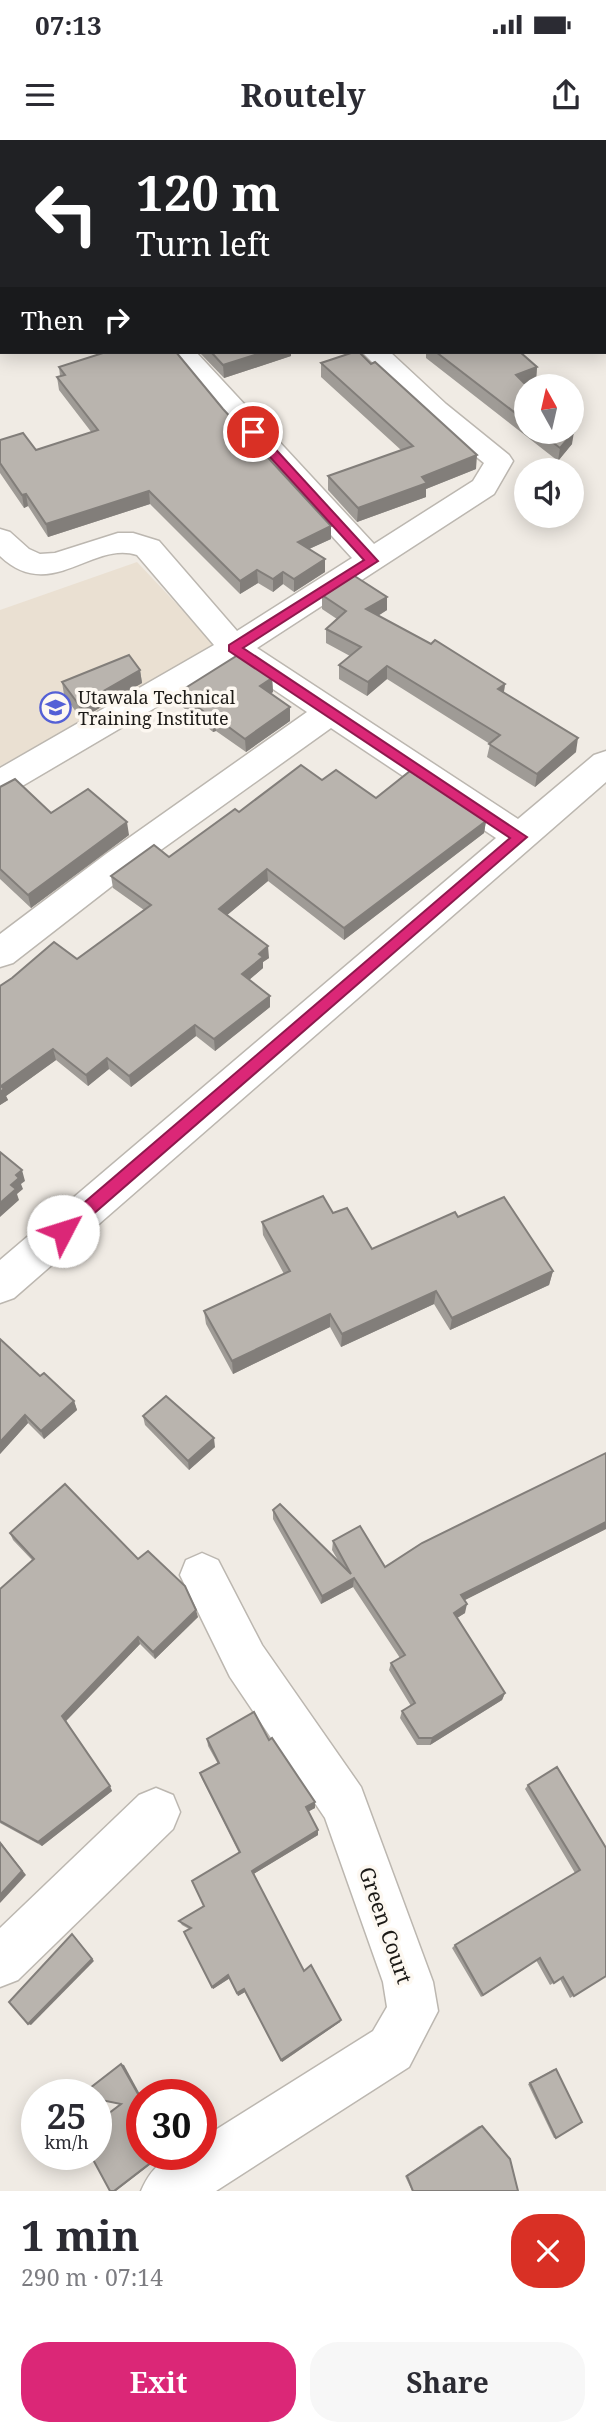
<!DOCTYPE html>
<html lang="en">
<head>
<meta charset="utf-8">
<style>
	body { margin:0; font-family:"Noto Serif",serif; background:#f7f7f7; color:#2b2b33; height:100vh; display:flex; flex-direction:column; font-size:26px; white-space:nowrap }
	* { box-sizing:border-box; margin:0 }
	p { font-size:23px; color:#7c7c81 }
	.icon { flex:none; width:38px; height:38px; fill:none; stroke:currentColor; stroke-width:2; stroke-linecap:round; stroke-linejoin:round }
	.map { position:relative; height:2051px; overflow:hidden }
	.panel { display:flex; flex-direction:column; background:#fff; flex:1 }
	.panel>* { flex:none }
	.top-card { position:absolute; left:0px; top:0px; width:607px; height:214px; box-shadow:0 4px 18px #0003; background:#202124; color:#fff; overflow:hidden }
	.needle { width:46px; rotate:352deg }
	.buttons { position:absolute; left:514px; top:234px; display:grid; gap:14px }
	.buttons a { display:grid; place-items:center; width:70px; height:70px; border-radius:50%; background:#fff; box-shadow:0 4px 18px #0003; font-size:35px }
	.speed { position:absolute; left:21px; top:1939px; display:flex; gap:14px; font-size:35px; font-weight:700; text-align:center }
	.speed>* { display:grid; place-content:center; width:91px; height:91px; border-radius:50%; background:#fff; box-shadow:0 4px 18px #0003; line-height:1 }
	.speed small { font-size:18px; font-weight:400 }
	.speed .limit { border:10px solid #d22; background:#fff; color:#111 }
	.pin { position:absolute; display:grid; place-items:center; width:60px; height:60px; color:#fff; margin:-30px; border:4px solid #fff; border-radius:50%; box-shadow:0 2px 7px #0007 }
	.me { position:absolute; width:77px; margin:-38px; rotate:50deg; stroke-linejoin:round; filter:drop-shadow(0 0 5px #0008) }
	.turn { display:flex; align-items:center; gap:24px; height:147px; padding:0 21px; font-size:32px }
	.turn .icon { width:91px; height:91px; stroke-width:2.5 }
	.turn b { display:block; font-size:49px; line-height:60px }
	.then { display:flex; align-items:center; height:66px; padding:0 21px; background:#0003; gap:14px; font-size:26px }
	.round { display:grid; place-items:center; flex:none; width:74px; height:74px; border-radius:28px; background:#f7f7f7 }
	.headline { display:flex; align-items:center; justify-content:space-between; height:119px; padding:0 21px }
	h1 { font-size:42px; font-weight:700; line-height:52px }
	.button { display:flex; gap:14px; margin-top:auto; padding:14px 21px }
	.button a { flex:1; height:80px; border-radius:28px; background:#db2777; color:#fff; font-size:28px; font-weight:700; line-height:80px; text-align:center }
	.button a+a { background:#f7f7f7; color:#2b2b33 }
	.status { display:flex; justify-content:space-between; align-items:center; height:49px; padding:0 35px; background:#fff; direction:ltr }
	.status svg { height:19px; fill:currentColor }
	header { display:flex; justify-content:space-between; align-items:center; height:91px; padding:0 21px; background:#fff; font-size:32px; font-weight:700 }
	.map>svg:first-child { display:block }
	.built { fill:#eae0d2 }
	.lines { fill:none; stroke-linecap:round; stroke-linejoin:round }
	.minor-casing { stroke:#bcb7b0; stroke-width:3 }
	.minor { fill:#fff; fill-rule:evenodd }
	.wall { fill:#9f9b96 }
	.shaded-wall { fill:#827e7a }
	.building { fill:#b9b4ae; stroke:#827e7a; stroke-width:2 }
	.route { fill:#db2777; stroke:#8e194d; stroke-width:2 }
	.labels { text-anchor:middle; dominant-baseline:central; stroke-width:7; stroke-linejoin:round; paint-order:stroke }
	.poi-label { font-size:18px; fill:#1c1a17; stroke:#fdf8f1; text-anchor:start }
	.near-street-label { font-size:21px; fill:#1c1a17; stroke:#fdf8f1 }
</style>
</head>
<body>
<div class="status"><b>07:13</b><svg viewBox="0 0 49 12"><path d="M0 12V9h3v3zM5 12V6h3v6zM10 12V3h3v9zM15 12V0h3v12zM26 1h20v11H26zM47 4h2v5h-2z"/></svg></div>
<header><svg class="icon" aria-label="menu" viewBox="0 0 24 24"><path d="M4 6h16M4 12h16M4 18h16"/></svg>Routely<svg class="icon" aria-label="share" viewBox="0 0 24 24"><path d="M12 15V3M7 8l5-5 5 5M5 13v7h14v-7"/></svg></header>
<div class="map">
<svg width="606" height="2051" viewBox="0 0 606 2051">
	<rect width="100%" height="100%" fill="#f0ebe4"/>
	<!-- built -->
	<path class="built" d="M137,422L218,508L0,626V470Z"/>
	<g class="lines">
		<defs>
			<g id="minor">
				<path d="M93,0H122L92,2Z"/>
				<rect x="183" y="0" width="24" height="2"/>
				<path d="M528,0H553L527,2Z"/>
				<path d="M169,212H196L374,404L473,341L484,323L426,276L362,212H390L446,264L509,315L513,321L494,354L257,508L518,679L594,615L606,611V642L14,1158L0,1163V1120L496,698L331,588L130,732L13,823L0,827V794L106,714L307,572L233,522L12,652L0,655V628L214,505L137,415C93,400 50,464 0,416V389L10,392L29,409L40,414L55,413L118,393H133L159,401L237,491L352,418L226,280Z"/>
				<path d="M202,1413L218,1420L262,1505L361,1647L433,1842L438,1871L409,1927L216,2051H141C154,2021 170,2014 201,2014V1999L373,1891L387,1867L383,1842L325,1678L230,1537L180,1435L186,1420Z"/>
				<path d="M156,1648L173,1655L180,1672L173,1689L18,1840L0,1847V1788L139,1655Z"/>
			</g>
		</defs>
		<!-- minor casing -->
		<use href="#minor" class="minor-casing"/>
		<!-- minor -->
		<use href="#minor" class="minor"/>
	</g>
	<!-- wall -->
	<g class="wall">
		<path d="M199,212H291V216L224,238Z"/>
		<path d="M426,212H520L537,227L536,240L525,244L527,247V292H572V304L558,321L426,218Z"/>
		<path d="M321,223L476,329L426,349V357L357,382L328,350V336L401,310L321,237Z"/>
		<path d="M59,227L223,269L331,386V399L309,409L325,432L294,452L283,444L273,452L258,443L240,454L150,364L48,397L28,366L24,368L0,333V300L36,310L92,293L59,250L57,237L60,236Z"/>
		<path d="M322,455L387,470L378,476L505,544L504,552L576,612L535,647L487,617L490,604L387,539L367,556L339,539V525L350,516L326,503V489L337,479L322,469Z"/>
		<path d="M140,530L142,543L81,579L64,555L62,542Z"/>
		<path d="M272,538L273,552L270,554L290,567V581L246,612L216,591L213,592L180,565L179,552Z"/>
		<path d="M322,640L376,658L486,681L484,693L344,800L268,741L227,775L269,818L263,822V828L249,840L270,867L215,911L196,896L131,947L109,929L88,946L56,920L6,956L8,960L0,965V846L77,819L144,770L113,748L111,736L169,717L239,672Z"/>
		<path d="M0,647L51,673L129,695L31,768L0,739Z"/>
		<path d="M333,1073L372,1109L458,1077L553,1131L549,1145L450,1190L434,1164L341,1207L330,1187L233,1234L206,1184L204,1171L284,1134L263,1095L262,1082Z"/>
		<path d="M0,1199L40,1236L74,1261L77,1270L44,1299L28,1283L0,1314Z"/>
		<path d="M143,1276L215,1307L189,1330L145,1285Z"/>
		<path d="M273,1370L339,1422L332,1410L333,1401L385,1427L606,1389L465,1460V1473L457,1478L505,1553L502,1560L430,1605H417L400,1578L402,1571L411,1566L389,1530L391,1523L400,1518L353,1447L321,1464L273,1379Z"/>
		<path d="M10,1393L138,1419L198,1477L155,1519L140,1504L66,1581L112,1651L42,1706L0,1683V1449L32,1420L13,1400Z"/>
		<path d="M207,1599L269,1600L315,1668L308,1671L318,1695L253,1734L304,1831L340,1882L282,1922L245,1852L238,1856L230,1838L213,1849L189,1789L182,1785L179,1781L204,1766L239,1713L202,1639L200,1633L218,1624L208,1606Z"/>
		<path d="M557,1627L606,1836L570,1858L560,1839L550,1845L536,1820L481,1857L452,1808L455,1805L575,1733L525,1649L528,1645Z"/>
		<path d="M554,1929L556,1998H554L528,1944Z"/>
		<path d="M479,1986H482L518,2051H412L405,2036Z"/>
	</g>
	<!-- shaded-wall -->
	<g class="shaded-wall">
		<path d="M0,94H2V107H1Z"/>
		<path d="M264,212H291V216L224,238L223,225Z"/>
		<path d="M537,227L536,240L514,248L516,235Z"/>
		<path d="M574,292L572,304L558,321L560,308Z"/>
		<path d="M477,315L476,329L426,349V357L357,382L358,368L422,337Z"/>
		<path d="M149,351L150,364L48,397L46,384Z"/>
		<path d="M26,354L28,366L24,368L22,355Z"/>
		<path d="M331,386V399L298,414V402Z"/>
		<path d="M325,419V432L294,452V439Z"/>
		<path d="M257,430L258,443L240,454V441Z"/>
		<path d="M283,432V444L273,452V439Z"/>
		<path d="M387,457V470L366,483V469Z"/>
		<path d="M387,526V539L367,556L368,542Z"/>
		<path d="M140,530L142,543L81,579L79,565Z"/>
		<path d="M272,538L273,552L260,560V546Z"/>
		<path d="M505,544L503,557L498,549Z"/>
		<path d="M290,567V581L246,612L245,599Z"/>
		<path d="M215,577L216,591L213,592V579Z"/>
		<path d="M578,598L576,612L535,647L537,634Z"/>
		<path d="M486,681L484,693L344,800V788Z"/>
		<path d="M127,682L129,695L31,768L28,755Z"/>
		<path d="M267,729L268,741L220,781L219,769Z"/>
		<path d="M268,806L269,818L263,822V828L243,845L242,834L259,814Z"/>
		<path d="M270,856V867L215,911L214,899Z"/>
		<path d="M195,885L196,896L131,947L129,936Z"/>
		<path d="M53,909L56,920L6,956L8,960L0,965V952L1,946Z"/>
		<path d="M107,918L109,929L88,946L86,935Z"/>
		<path d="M22,1030L25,1041L21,1044L23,1049L17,1054L19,1060L0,1077V1063L16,1035Z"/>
		<path d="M553,1131L549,1145L450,1190L452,1178Z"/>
		<path d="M436,1151L434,1164L341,1207L342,1194Z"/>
		<path d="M330,1174V1187L233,1234L232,1221Z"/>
		<path d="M74,1261L77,1270L44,1299L41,1291Z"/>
		<path d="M25,1275L28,1283L0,1314V1302Z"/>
		<path d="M214,1298L215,1307L189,1330L188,1321Z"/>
		<path d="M606,1382V1389L459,1463L461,1455Z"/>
		<path d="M354,1438L353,1447L321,1464L322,1456Z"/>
		<path d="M467,1464L465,1473L452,1481L454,1473Z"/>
		<path d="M196,1470L198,1477L155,1519L153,1512Z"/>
		<path d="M138,1497L140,1504L65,1582L62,1576Z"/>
		<path d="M505,1553L502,1560L430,1605L432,1598Z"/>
		<path d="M110,1646L112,1651L42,1706L38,1702Z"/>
		<path d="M315,1662V1668L306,1673V1667Z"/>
		<path d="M318,1690V1695L252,1735V1731Z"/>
		<path d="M0,1701L26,1735L0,1763Z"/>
		<path d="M74,1796L94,1821L31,1885L28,1884Z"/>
		<path d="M228,1835L230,1838L213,1849L212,1847Z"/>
		<path d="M244,1849L245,1852L238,1856L237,1853Z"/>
		<path d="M341,1880L340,1882L282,1922L281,1920Z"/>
		<path d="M121,1924L124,1925L142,1958V1961Z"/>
		<path d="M162,2014H164L116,2051H114Z"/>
	</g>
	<!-- building -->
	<g class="building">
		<path d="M0,0H25L27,2H2V94H0Z"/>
		<path d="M123,0H153V2H124Z"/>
		<path d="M106,212H176L223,269L331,386L298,402L325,419L294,439L283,432L273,439L257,430L240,441L149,351L46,384L26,354L22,355L0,323V300L23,293L36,310L98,290L57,237L65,235L59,227Z"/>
		<path d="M211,212H264L223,225Z"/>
		<path d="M354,212H359L371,224L375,222L477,315L422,337L427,343L358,368L328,336L413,306L321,223Z"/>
		<path d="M436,212H520L537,227L516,235L528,247L527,282Z"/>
		<path d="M572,290L574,292L560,308L539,292H572Z"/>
		<path d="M353,435L387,457L366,469L431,504L435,500L505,544L498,549L578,598L537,634L489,604L500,595L387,526L368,542L339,525L361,507L326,489L346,471L322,455Z"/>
		<path d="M129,515L140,530L79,565L62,542Z"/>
		<path d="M238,515L272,538L260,546L290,567L245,599L215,577L213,579L179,552Z"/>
		<path d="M301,625L322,640L336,630L376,658L410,631L486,681L344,788L267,729L219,769L268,806L259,814L263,817L242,834L270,856L214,899L195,885L129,936L107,918L86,935L53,909L1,946L4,949L0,952V846L12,838L54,802L77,819L151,765L111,736L154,705L169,717L235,669L239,672Z"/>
		<path d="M15,639L51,673L88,649L127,682L28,755L0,729V647Z"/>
		<path d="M0,1012L22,1030L16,1035L19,1038L11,1045L16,1049L0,1063Z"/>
		<path d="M323,1056L333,1073L347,1068L372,1109L455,1072L458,1077L504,1057L553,1131L452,1178L436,1151L342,1194L330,1174L232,1221L204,1171L290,1131L262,1082Z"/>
		<path d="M0,1199L40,1236L44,1233L74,1261L41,1291L25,1275L0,1302Z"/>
		<path d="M166,1256L214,1298L188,1321L143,1276Z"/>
		<path d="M606,1313V1382L461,1455L467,1464L454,1473L505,1553L432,1598H419L402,1571L415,1563L391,1523L405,1515L354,1438L322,1456L273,1370L280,1364L351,1434L333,1401L360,1386L385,1427L422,1403Z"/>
		<path d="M65,1344L138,1419L148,1411L185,1446L196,1470L153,1512L138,1497L62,1576L110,1646L38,1702L0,1681V1449L34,1419L10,1393Z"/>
		<path d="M254,1572L269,1600L272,1598L315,1662L306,1667L318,1690L252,1731L304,1831L311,1825L341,1880L281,1920L244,1849L237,1853L228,1835L212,1847L184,1792L191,1788L179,1781L204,1766L192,1741L240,1712L200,1633L219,1623L207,1599Z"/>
		<path d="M557,1627L606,1708V1836L574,1856L563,1837L554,1843L540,1818L483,1855L455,1805L580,1730L528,1645Z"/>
		<path d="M0,1703L22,1731L0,1755Z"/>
		<path d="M72,1794L92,1819L28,1884L9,1862Z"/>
		<path d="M121,1924L142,1961V2014H162L114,2051H110L90,2014H96V1983L121,1964L96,1959V1955H81Z"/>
		<path d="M556,1929L582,1982L556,1998L530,1943Z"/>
		<path d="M482,1986L510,2019L518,2051H413L407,2036Z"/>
	</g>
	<!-- route -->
	<path class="route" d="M253,288L257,289L378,421L243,508L527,697L68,1096H57L54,1091L57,1086L510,698L229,511V505L364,420L249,294V289Z"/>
	<!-- icons -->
	<defs>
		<symbol id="university-ring" viewBox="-11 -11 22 22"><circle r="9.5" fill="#fdf8f1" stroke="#5460d6" stroke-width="1.5"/><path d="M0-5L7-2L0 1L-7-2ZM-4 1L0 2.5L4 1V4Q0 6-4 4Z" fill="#5460d6"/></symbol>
	</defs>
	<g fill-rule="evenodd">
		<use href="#university-ring" x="38" y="550" width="35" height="35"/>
	</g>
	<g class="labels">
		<!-- poi labels -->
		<g class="poi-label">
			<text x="78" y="557">Utawala Technical<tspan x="78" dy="21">Training Institute</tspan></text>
		</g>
		<!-- near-street labels -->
		<g class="near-street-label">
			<text transform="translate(386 1785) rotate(71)">Green Court</text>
		</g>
	</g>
</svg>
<div class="buttons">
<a><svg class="needle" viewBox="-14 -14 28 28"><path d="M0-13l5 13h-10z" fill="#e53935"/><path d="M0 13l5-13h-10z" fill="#7c7c81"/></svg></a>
<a><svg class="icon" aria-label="sound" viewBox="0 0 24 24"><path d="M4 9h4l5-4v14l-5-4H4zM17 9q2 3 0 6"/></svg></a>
</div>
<div class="speed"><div>25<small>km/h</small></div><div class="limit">30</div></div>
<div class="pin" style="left:253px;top:292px;background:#d93025"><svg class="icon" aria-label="arrive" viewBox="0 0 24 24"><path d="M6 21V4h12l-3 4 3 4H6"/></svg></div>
<svg class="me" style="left:63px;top:1091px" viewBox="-20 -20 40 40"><circle r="19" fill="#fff"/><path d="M0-13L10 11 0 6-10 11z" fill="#db2777"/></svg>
<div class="top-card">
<div class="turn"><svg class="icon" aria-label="left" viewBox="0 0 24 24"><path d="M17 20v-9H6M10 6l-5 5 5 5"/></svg><div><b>120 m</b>Turn left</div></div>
<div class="then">Then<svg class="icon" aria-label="right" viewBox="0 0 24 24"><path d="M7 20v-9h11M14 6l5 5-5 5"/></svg></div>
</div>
</div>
<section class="panel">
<div class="headline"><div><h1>1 min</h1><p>290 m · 07:14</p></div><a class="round" style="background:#d93025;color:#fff"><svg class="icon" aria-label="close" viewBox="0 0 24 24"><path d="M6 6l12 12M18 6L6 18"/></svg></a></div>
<div class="button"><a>Exit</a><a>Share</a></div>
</section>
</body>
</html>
